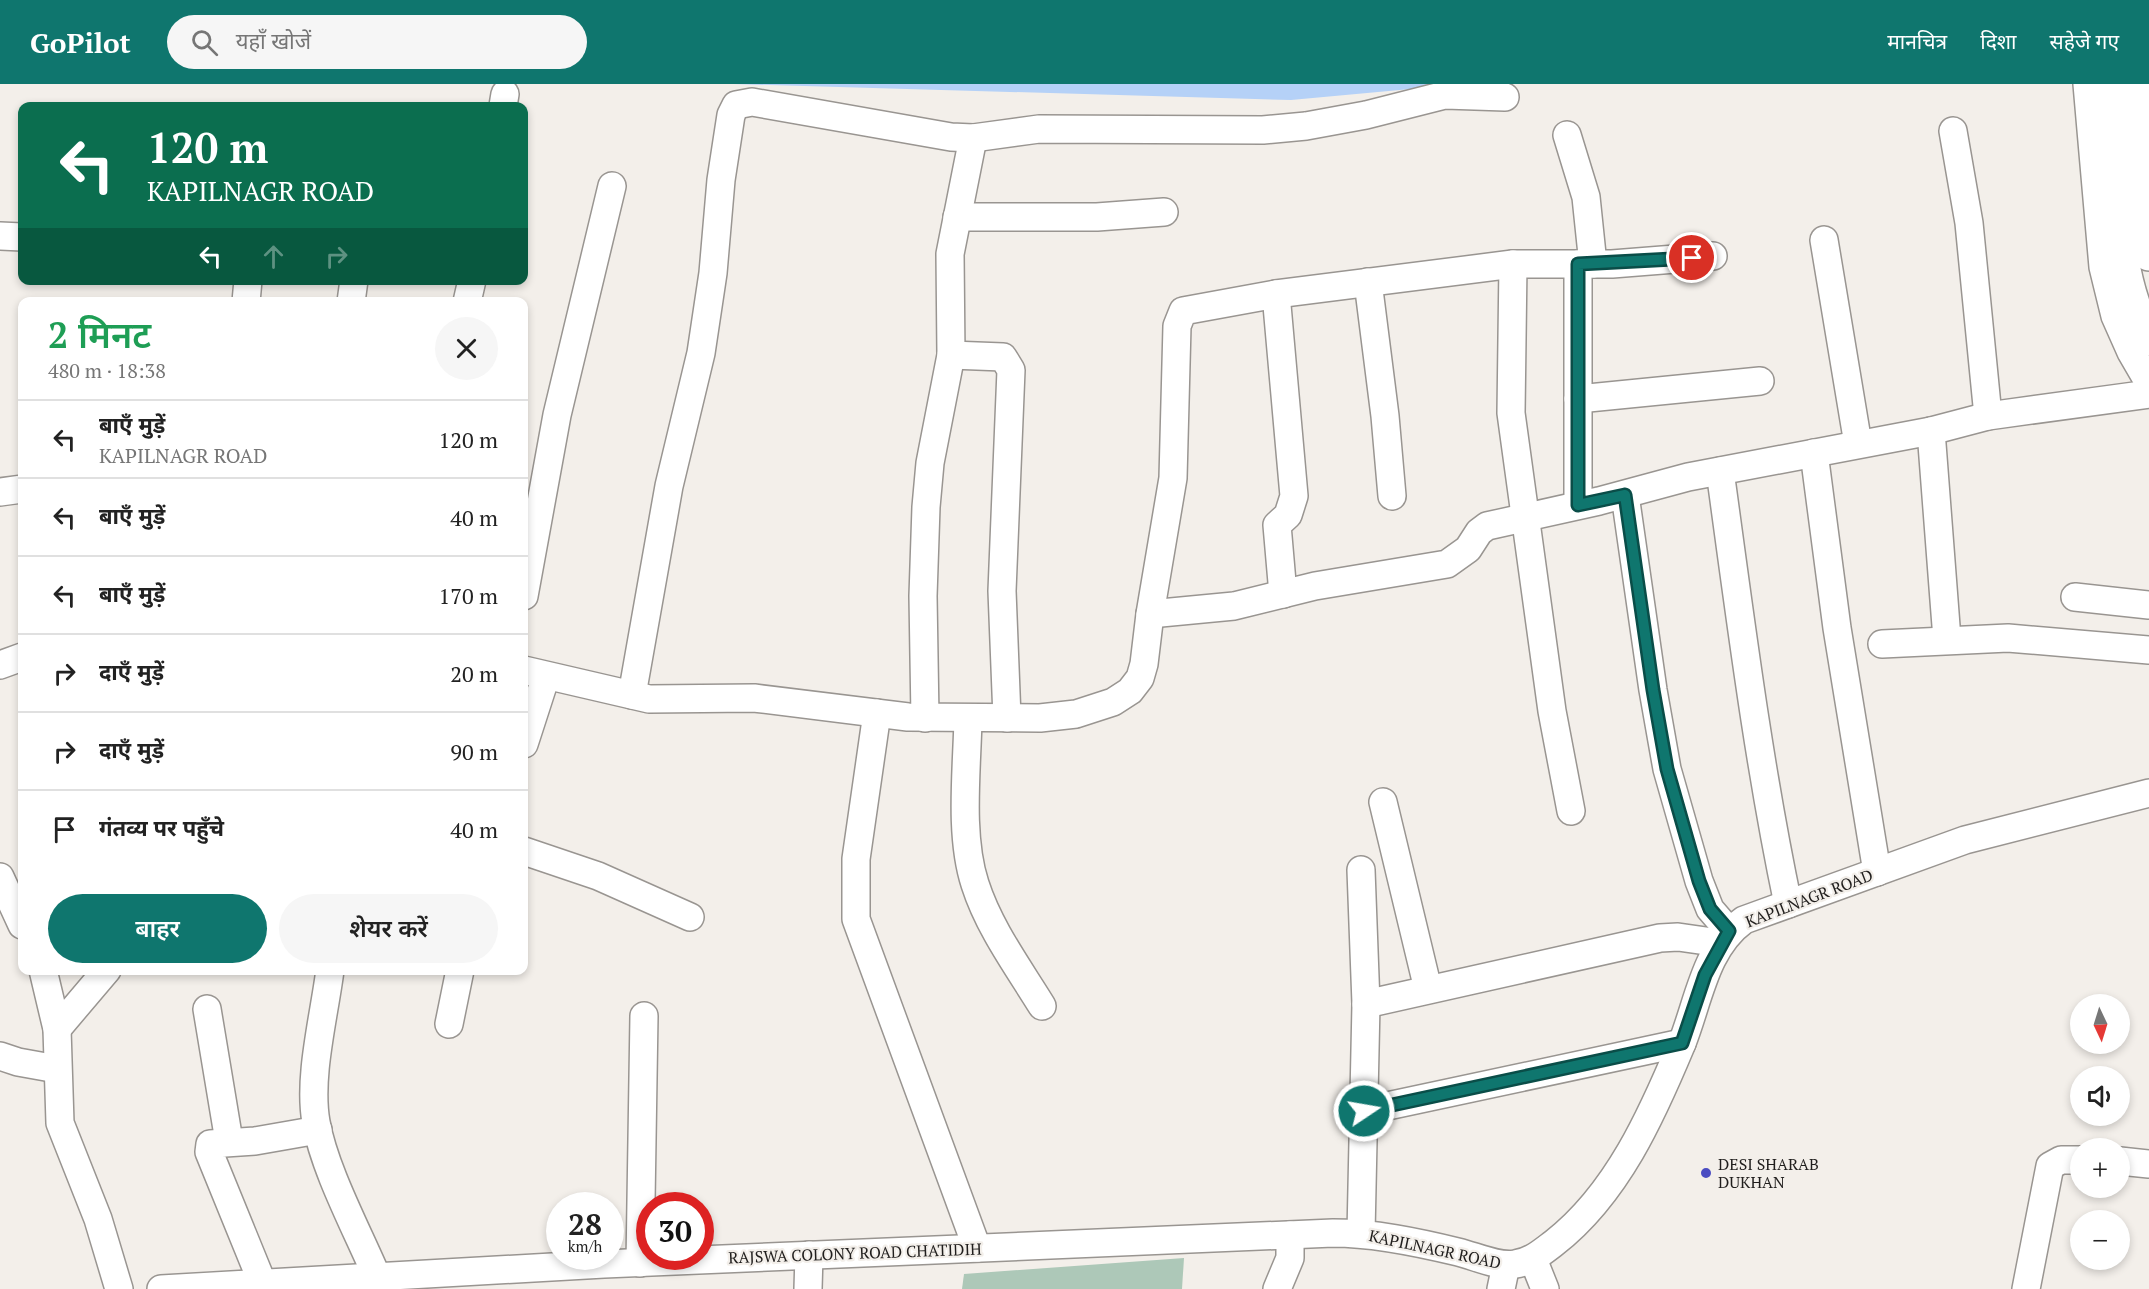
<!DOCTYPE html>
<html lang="hi">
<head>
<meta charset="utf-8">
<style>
	body { margin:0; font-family:"PT Serif","Noto Sans Devanagari",serif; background:#f6f6f6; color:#222; height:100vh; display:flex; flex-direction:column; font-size:22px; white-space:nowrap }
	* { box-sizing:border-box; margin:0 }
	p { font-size:20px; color:#767676 }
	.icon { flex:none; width:33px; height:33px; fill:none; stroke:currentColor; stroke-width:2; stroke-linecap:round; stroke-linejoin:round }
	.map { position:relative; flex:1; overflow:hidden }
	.details { position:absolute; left:18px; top:213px; width:510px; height:678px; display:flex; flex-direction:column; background:#fff; border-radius:12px; box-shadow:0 3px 9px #0003 }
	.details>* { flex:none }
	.hud { position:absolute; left:18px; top:18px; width:510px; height:183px; border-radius:12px; box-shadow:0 3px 9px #0003; background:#0b6e4f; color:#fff; overflow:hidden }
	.needle { width:39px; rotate:176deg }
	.controls { position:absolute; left:2070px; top:910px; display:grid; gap:12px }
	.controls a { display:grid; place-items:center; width:60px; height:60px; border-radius:50%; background:#fff; box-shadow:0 3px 9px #0003; font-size:30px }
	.speed { position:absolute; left:546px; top:1108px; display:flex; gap:12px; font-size:30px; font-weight:700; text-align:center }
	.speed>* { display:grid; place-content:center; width:78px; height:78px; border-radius:50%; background:#fff; box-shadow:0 3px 9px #0003; line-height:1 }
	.speed small { font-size:15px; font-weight:400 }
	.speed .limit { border:9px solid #d22; background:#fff; color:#111 }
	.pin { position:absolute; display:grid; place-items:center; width:51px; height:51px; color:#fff; margin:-26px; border:3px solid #fff; border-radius:50%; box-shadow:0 2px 6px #0007 }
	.me { position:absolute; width:66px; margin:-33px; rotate:78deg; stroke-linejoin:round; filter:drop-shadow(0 0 4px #0008) }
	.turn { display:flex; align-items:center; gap:21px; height:126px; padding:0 30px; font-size:27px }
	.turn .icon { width:78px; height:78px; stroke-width:2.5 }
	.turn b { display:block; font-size:42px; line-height:51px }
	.lanes { display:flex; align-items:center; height:57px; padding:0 30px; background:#0003; justify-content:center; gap:30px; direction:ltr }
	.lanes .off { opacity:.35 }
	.round { display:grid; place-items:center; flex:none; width:63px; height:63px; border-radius:32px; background:#f6f6f6 }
	.headline { display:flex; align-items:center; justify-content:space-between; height:102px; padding:0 30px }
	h1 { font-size:36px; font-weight:600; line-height:45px; color:#1e9e55 }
	.action { display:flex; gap:12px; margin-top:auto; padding:12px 30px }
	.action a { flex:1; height:69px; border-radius:36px; background:#0f766e; color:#fff; font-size:24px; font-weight:600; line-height:69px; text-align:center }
	.action a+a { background:#f6f6f6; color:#222 }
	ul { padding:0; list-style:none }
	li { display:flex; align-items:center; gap:18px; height:78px; padding:0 30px; border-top:2px solid #e0e0e0 }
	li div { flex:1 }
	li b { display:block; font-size:22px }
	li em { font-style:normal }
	header { display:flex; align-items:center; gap:36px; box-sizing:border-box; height:84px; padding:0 30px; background:#0f766e; color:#fff }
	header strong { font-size:28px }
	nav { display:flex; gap:33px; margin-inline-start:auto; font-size:21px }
	.search { width:420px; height:54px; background:#f6f6f6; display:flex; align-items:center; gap:15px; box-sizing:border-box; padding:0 21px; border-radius:33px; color:#767676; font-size:22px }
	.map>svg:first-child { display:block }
	.green { fill:#adc8b8 }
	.water { fill:#b5d1f7 }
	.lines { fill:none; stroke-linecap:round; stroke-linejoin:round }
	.minor-casing { stroke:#999591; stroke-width:30 }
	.major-casing { stroke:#999591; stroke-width:36 }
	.minor { stroke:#fff; stroke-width:27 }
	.major { stroke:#fff; stroke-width:33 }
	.route-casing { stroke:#0a4d48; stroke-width:15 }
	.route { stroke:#0f766e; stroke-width:10 }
	.poi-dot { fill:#4a4cc2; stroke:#f3efea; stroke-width:2 }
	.labels { text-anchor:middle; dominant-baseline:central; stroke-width:4.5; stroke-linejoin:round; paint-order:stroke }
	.street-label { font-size:16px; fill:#201e1d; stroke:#f3efea }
	.poi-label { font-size:16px; fill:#201e1d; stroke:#f3efea; text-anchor:start }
</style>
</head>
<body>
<header>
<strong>GoPilot</strong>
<div class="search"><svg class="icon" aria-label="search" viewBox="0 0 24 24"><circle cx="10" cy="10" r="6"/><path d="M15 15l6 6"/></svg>यहाँ खोजें</div>
<nav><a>मानचित्र</a><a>दिशा</a><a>सहेजे गए</a></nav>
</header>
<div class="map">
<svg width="2149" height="1205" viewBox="0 0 2149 1205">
	<rect width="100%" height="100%" fill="#f3efea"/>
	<!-- green -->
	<path class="green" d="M1184,1174L1182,1205H962L964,1190Z"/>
	<!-- water -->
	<path class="water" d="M733,0H1465L1291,16Z"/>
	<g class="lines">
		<defs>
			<g id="minor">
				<path d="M2087,0L2103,183L2115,232L2131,268L2149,299"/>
				<path d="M503,22L505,10"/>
				<path d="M1953,47L1969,139L1988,332"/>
				<path d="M1567,51L1586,113L1593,180"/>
				<path d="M957,133H1097L1164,128"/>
				<path d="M0,152L22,153"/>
				<path d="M1824,156L1858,360"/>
				<path d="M1513,180L1511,329L1552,627L1571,727"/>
				<path d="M1368,198L1385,332L1392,412"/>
				<path d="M1276,210L1294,412L1288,431L1277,441L1283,510"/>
				<path d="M246,218L248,196"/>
				<path d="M351,218L354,196"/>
				<path d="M467,218L472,196"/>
				<path d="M951,271L1003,273L1011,286L1002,507L1007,634"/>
				<path d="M1578,315L1760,297"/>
				<path d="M1931,347L1947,555"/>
				<path d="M1814,369L1837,544L1877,788"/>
				<path d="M1720,387C1740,532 1758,677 1788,820"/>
				<path d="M0,408L22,405"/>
				<path d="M1625,411L1653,606L1667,685L1699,797L1710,825L1729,847"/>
				<path d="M1578,421V180"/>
				<path d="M524,512L557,331L612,102"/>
				<path d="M2075,513L2149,521"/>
				<path d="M1150,530L1234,522L1315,502L1447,480L1468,465L1479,448L1487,442L1599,417L1688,393L1931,347L1988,332L2149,310"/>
				<path d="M1882,560L2008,554L2149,566"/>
				<path d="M0,581L22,573"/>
				<path d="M524,586L649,615L754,614L908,633L1040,634L1076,630L1113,618L1130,607L1140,594L1144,580L1150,530L1173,394L1177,242L1183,227L1276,210L1513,180H1612L1713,172"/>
				<path d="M632,611L669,402L701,269L713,189L721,96L731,31L736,21L752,18L951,53L973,54L1039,45L1263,46L1306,42L1366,31L1445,11L1505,13"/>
				<path d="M877,629L856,775V835L977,1164"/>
				<path d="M925,634L923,512L926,423L930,379L951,271L950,170L973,54"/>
				<path d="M968,634C967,686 959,751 975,800C989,844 1018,883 1042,922"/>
				<path d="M524,660L546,592"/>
				<path d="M1383,718L1428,905"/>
				<path d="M524,767L598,792L690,833"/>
				<path d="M0,793L22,841"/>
				<path d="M43,886L57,945L60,1039L98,1135L119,1205"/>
				<path d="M330,886C324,933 308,993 316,1038C324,1085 358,1148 377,1193"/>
				<path d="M1366,920L1660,854L1678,853L1720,859"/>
				<path d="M207,925L229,1057"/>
				<path d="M449,940L460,886"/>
				<path d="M57,945L107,886"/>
				<path d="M0,972L18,978L57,985"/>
				<path d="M1364,1027L1682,959"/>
				<path d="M2120,1077L2149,1080"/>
				<path d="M1361,1149L1366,920L1361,786"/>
				<path d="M1533,1175L1545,1205"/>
				<path d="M640,1179L644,932"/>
				<path d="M262,1198L209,1068L210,1060L255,1057L318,1046"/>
				<path d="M161,1205L604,1180L1333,1149C1374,1149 1417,1158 1458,1168C1475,1172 1497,1183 1515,1180C1531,1178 1542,1168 1554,1159C1617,1110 1652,1031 1682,959C1699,916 1705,864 1744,836L1965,756L2149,709"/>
				<path d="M808,1205L809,1171"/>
				<path d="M1277,1205L1290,1174V1151"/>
				<path d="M1501,1205L1506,1181"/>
				<path d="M2026,1205L2050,1082L2061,1076H2080"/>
			</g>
			<g id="major">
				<path d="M2110,0C2115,78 2109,189 2149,255"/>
				<path d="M2134,0L2149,170"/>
			</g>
		</defs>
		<!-- minor casing -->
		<use href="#minor" class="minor-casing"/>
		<!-- major casing -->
		<use href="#major" class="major-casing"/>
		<!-- minor -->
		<use href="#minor" class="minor"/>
		<!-- major -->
		<use href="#major" class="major"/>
	</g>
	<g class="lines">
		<defs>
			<path id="route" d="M1364,1027L1682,959L1705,891L1729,847L1710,825L1699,797L1667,685L1653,606L1625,411L1578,421V180L1692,174"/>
		</defs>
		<!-- route casing -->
		<use href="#route" class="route-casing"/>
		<!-- route -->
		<use href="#route" class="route"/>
	</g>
	<!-- markers -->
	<circle class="poi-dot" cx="1706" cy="1089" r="6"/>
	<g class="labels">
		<!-- street labels -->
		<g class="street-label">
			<text transform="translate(1809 814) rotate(-21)">KAPILNAGR ROAD</text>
			<text transform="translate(1435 1165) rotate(12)">KAPILNAGR ROAD</text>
			<text transform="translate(855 1169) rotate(-2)">RAJSWA COLONY ROAD CHATIDIH</text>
		</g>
		<!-- poi labels -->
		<g class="poi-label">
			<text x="1718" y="1080">DESI SHARAB<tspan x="1718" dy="18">DUKHAN</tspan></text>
		</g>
	</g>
</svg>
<div class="controls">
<a><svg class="needle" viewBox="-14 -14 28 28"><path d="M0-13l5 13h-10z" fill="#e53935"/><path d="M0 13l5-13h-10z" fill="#767676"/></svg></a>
<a><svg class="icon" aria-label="sound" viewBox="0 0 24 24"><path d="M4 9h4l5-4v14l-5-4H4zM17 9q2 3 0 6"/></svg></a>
<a>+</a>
<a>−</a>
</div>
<div class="speed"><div>28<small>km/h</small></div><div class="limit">30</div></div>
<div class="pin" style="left:1692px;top:174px;background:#d93025"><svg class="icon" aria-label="arrive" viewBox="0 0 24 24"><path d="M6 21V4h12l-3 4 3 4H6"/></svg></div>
<svg class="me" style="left:1364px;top:1027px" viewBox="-20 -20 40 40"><circle r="17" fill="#0f766e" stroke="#fff" stroke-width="3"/><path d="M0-11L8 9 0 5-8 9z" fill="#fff"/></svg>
<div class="hud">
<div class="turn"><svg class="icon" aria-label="left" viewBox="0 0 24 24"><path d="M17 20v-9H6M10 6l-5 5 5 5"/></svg><div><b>120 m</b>KAPILNAGR ROAD</div></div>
<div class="lanes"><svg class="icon" aria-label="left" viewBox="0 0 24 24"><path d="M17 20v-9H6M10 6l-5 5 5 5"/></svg><svg class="icon off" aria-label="ahead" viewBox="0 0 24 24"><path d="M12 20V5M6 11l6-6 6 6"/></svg><svg class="icon off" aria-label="right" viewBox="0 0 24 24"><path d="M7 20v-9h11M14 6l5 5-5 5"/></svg></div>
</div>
<section class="details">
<div class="headline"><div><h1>2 मिनट</h1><p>480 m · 18:38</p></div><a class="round"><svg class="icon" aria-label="close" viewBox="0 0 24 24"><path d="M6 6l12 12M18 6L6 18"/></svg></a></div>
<ul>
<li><svg class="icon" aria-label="left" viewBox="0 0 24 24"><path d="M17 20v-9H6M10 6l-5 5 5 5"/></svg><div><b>बाएँ मुड़ें</b><p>KAPILNAGR ROAD</p></div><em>120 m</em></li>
<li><svg class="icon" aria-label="left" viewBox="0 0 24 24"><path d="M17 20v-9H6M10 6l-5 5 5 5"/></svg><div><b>बाएँ मुड़ें</b></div><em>40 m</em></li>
<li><svg class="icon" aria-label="left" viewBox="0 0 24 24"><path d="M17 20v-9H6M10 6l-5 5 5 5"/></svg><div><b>बाएँ मुड़ें</b></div><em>170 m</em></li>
<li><svg class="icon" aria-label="right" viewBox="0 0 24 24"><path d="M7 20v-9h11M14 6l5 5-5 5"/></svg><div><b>दाएँ मुड़ें</b></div><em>20 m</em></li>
<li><svg class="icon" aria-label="right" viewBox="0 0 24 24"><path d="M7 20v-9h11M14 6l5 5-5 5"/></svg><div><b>दाएँ मुड़ें</b></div><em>90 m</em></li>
<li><svg class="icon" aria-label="arrive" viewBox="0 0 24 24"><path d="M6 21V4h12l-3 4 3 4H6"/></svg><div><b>गंतव्य पर पहुँचे</b></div><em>40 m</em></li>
</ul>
<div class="action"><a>बाहर</a><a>शेयर करें</a></div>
</section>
</div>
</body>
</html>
